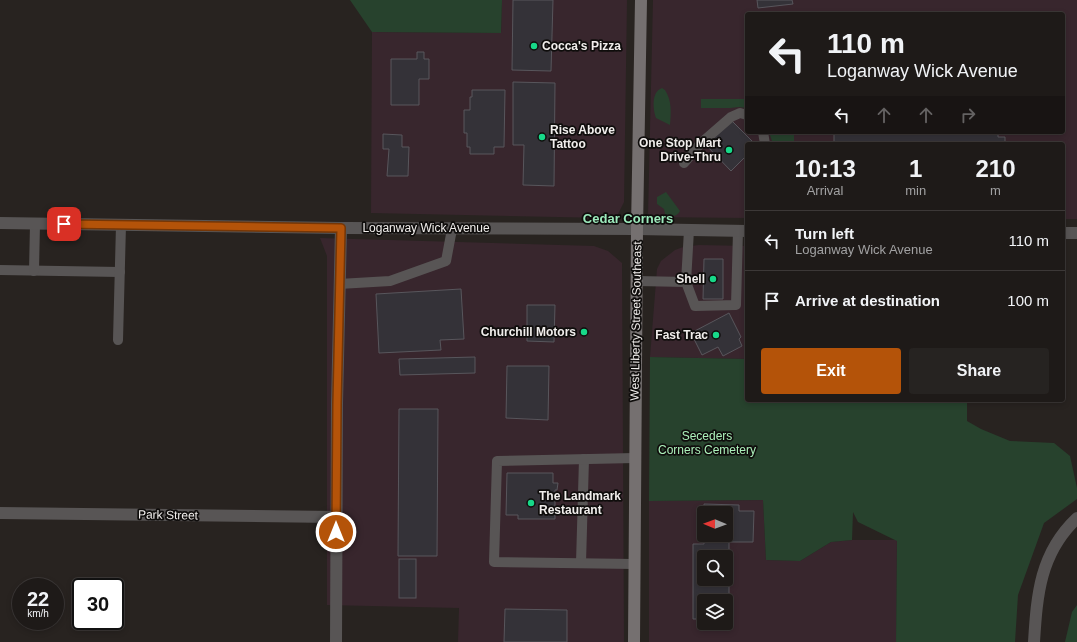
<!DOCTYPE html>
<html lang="en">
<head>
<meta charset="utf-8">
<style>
	body { margin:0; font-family:Arial,sans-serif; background:#262321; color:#f1f3f6; height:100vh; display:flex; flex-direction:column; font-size:15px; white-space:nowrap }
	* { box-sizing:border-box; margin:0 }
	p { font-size:13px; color:#a1a1a2 }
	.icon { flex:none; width:22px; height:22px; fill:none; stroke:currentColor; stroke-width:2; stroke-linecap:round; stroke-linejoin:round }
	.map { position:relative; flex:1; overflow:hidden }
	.details { position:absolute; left:745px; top:142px; width:320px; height:260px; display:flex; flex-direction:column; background:#1e1a18; border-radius:4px; box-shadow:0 2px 6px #0003,0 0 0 1px #3c3837 }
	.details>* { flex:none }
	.banner { position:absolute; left:745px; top:12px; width:320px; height:122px; border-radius:4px; box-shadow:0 2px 6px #0003,0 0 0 1px #3c3837; background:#1e1a18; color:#f1f3f6; overflow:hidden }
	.needle { width:26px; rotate:271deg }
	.buttons { position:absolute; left:697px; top:506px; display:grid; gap:8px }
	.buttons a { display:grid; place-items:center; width:36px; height:36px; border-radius:4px; background:#1e1a18; box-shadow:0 2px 6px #0003,0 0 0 1px #3c3837; font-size:20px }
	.speed { position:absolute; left:12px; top:578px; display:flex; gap:8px; font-size:20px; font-weight:700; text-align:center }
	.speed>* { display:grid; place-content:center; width:52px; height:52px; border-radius:50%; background:#1e1a18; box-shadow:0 2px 6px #0003,0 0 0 1px #3c3837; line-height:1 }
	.speed small { font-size:10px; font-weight:400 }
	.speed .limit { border:2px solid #111; border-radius:6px; background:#fff; color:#111 }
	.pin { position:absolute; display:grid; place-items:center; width:34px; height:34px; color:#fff; margin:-17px; border-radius:8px; box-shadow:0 2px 6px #0006 }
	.me { position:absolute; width:44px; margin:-22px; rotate:0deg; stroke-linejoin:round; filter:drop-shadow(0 0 3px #0008) }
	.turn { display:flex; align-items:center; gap:14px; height:84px; padding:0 16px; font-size:18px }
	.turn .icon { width:52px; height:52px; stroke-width:2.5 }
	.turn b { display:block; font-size:28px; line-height:34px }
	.lanes { display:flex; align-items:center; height:38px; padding:0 16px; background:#0003; justify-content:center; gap:20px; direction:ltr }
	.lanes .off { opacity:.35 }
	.eta { display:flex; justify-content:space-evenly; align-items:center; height:68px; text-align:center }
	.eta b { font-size:24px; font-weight:700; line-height:28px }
	.button { display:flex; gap:8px; margin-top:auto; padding:8px 16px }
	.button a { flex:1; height:46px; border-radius:4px; background:#b45309; color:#fff; font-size:16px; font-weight:700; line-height:46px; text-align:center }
	.button a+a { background:#262321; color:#f1f3f6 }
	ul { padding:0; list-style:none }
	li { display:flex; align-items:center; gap:12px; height:60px; padding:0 16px; border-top:1px solid #3c3837 }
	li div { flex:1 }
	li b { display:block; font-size:15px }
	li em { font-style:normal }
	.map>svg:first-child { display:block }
	.commercial { fill:#38262d; fill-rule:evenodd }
	.green { fill:#27422d }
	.building { fill:#343238; stroke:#58565c; fill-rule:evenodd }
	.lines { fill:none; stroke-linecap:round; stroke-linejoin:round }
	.service { stroke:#585555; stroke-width:10 }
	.minor { stroke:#585555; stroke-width:12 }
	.tertiary { stroke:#585555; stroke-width:12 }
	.secondary { stroke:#757070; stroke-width:12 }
	.route-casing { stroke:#753606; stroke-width:10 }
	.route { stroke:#b45309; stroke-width:7 }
	.poi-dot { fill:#17d989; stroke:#0f0d0c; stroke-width:1.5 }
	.labels { text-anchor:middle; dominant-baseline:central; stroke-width:3.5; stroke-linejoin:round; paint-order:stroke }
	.poi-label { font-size:12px; font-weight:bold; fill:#f1eeec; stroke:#0f0d0c; text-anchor:end }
	.street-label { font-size:12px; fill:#f1eeec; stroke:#0f0d0c }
	.park-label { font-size:12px; fill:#acf0ba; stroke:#0f0d0c }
	.neighbourhood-label { font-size:13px; font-weight:bold; fill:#9ceabc; stroke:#0f0d0c }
</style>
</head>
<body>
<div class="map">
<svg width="1077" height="642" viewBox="0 0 1077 642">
	<rect width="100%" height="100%" fill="#282320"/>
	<!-- commercial -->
	<g class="commercial">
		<path d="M502,0H627L624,202L618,214L607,218L371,213L372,32L501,33Z"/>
		<path d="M653,0H1077V219H1063V144H747V218L648,217ZM747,14H1063V132H747Z"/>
		<path d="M320,238L594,246L608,251L622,263L624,642H458L459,608L327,605V256Z"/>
		<path d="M699,245L747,246V359L650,357L657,269L661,261L675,250L683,247Z"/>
		<path d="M763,500L766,560L800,561L831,542L852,540H897L896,642H649V501ZM704,513H726V535H704ZM704,557H726V579H704ZM704,601H726V623H704Z"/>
	</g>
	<!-- green -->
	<g class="green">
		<path d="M350,0H502L501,33L372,32Z"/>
		<path d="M662,88L665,90C672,101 671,112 670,125L656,118C653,109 651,92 662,88Z"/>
		<path d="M701,99H747V108L739,107L730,108H701Z"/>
		<path d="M769,132H794V144H773Z"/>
		<path d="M666,192L680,211C677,217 671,217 665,214L664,209L657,204V197Z"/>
		<path d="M650,357L747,359V400H967V421L981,429L1010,441L1054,443L1070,456L1077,488V499L1044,523L1018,595L1015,642H896L897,541L858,522L853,512L852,540L831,542L800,561L766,560L763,500L649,501Z"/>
		<path d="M1077,605V642H1065L1072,612Z"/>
	</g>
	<!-- building -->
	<g class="building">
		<path d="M513,0H553L551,71L512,70Z"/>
		<path d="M757,0H792L793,4L758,8Z"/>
		<path d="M417,52H424V59H429V79H419V105H391V59H417Z"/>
		<path d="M513,82L555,83L554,186L523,185L524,145H513Z"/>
		<path d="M472,90H505L504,147H494V154H470V147H467V133H464V110H470V97H472Z"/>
		<path d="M730,119L755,144H747V155L731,171L705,144Z"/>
		<path d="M834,132H998V137H1005V144H834Z"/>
		<path d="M383,134L402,135V147H409L408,176H387L389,149H383Z"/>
		<path d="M704,259H723V299H703Z"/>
		<path d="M461,289L464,339L440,340L441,350L379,353L376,294Z"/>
		<path d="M527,305H555L554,342L527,341Z"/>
		<path d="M729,313L741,337L739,339L742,346L723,356L718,347L702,355L691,333Z"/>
		<path d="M475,357V373L400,375L399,359Z"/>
		<path d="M507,366H549L548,420L506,418Z"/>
		<path d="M399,409H438L437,556H398Z"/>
		<path d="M507,473H553V483H558L557,490H555V519H518V515H506Z"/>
		<path d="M704,504L739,505V511H754L753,542H729V619H726V601H704V619H693V544H704V535H726V513H704ZM704,557H726V579H704Z"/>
		<rect x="399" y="559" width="17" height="39"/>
		<path d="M505,609L567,610V642H504Z"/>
	</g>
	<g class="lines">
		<!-- service -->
		<g class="service">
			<path d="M763,132L765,144"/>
			<path d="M684,163L700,144L731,117L740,113L747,115"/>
			<path d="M0,270L120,272"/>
			<path d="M34,271L35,224"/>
			<path d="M637,281L686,282L695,306L736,305L738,231"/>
			<path d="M686,282L689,230"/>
			<path d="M339,284L390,281L446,261L452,229"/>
			<path d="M118,340L121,225"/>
			<path d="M581,563L584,459"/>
			<path d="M634,564L494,562L497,461L635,458"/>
		</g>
		<!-- minor -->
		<g class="minor">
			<path d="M0,513L336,517"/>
			<path d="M336,642L337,404L341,228"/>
			<path d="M1034,642C1037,594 1040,553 1077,518"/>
		</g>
		<!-- tertiary -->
		<g class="tertiary">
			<path d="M0,223L341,228L637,229L747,231"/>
			<path d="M1063,233H1077"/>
		</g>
		<!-- secondary -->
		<path class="secondary" d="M634,642L637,229L641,0"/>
	</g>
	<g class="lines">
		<defs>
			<path id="route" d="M64,224L341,228L337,404L336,532"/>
		</defs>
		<!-- route casing -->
		<use href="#route" class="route-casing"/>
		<!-- route -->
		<use href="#route" class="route"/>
	</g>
	<!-- markers -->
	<g class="poi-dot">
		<circle cx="534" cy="46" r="4"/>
		<circle cx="542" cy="137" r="4"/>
		<circle cx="729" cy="150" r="4"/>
		<circle cx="713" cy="279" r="4"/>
		<circle cx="584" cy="332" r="4"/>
		<circle cx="716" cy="335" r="4"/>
		<circle cx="531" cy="503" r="4"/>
	</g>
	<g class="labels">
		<!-- poi labels -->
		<g class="poi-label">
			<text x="542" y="46" text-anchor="start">Cocca's Pizza</text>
			<text x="550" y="130" text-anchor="start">Rise Above<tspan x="550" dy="14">Tattoo</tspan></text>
			<text x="721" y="143">One Stop Mart<tspan x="721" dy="14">Drive-Thru</tspan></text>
			<text x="705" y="279">Shell</text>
			<text x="576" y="332">Churchill Motors</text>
			<text x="708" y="335">Fast Trac</text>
			<text x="539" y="496" text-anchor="start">The Landmark<tspan x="539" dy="14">Restaurant</tspan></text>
		</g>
		<!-- street labels -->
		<g class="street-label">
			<text x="426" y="228">Loganway Wick Avenue</text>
			<text transform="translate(636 321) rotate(-89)">West Liberty Street Southeast</text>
			<text transform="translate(168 515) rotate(1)">Park Street</text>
		</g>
		<!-- park labels -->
		<g class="park-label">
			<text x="707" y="436">Seceders<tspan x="707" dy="14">Corners Cemetery</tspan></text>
		</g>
		<!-- neighbourhood labels -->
		<g class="neighbourhood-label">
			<text x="628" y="218">Cedar Corners</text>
		</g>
	</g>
</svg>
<div class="buttons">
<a><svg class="needle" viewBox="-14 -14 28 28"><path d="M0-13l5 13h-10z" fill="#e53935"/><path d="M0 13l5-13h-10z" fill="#a1a1a2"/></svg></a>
<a><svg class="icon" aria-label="search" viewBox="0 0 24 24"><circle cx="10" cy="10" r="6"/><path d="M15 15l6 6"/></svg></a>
<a><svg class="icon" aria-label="layers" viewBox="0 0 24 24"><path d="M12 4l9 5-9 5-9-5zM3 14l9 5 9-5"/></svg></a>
</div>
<div class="speed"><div>22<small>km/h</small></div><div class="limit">30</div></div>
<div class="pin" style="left:64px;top:224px;background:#d93025"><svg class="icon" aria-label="arrive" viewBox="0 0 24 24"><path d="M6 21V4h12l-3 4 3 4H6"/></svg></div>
<svg class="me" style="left:336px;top:532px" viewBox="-20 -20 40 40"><circle r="17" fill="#b45309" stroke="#fff" stroke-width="3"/><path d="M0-11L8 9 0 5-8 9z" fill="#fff"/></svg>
<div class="banner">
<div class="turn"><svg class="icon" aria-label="left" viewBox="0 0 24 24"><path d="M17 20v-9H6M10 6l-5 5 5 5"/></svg><div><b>110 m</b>Loganway Wick Avenue</div></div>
<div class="lanes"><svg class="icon" aria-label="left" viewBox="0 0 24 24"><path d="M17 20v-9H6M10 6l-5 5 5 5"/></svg><svg class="icon off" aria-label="ahead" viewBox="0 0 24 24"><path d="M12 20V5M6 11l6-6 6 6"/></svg><svg class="icon off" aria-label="ahead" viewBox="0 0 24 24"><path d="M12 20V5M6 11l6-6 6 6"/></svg><svg class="icon off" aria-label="right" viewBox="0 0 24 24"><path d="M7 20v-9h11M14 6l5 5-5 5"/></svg></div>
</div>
<section class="details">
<div class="eta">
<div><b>10:13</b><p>Arrival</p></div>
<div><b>1</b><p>min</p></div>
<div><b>210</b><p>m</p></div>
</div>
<ul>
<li><svg class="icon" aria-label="left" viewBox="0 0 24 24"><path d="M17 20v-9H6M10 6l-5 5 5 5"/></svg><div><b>Turn left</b><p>Loganway Wick Avenue</p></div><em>110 m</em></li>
<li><svg class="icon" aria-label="arrive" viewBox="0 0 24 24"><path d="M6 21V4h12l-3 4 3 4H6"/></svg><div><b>Arrive at destination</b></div><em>100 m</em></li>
</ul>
<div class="button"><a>Exit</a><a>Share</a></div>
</section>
</div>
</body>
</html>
